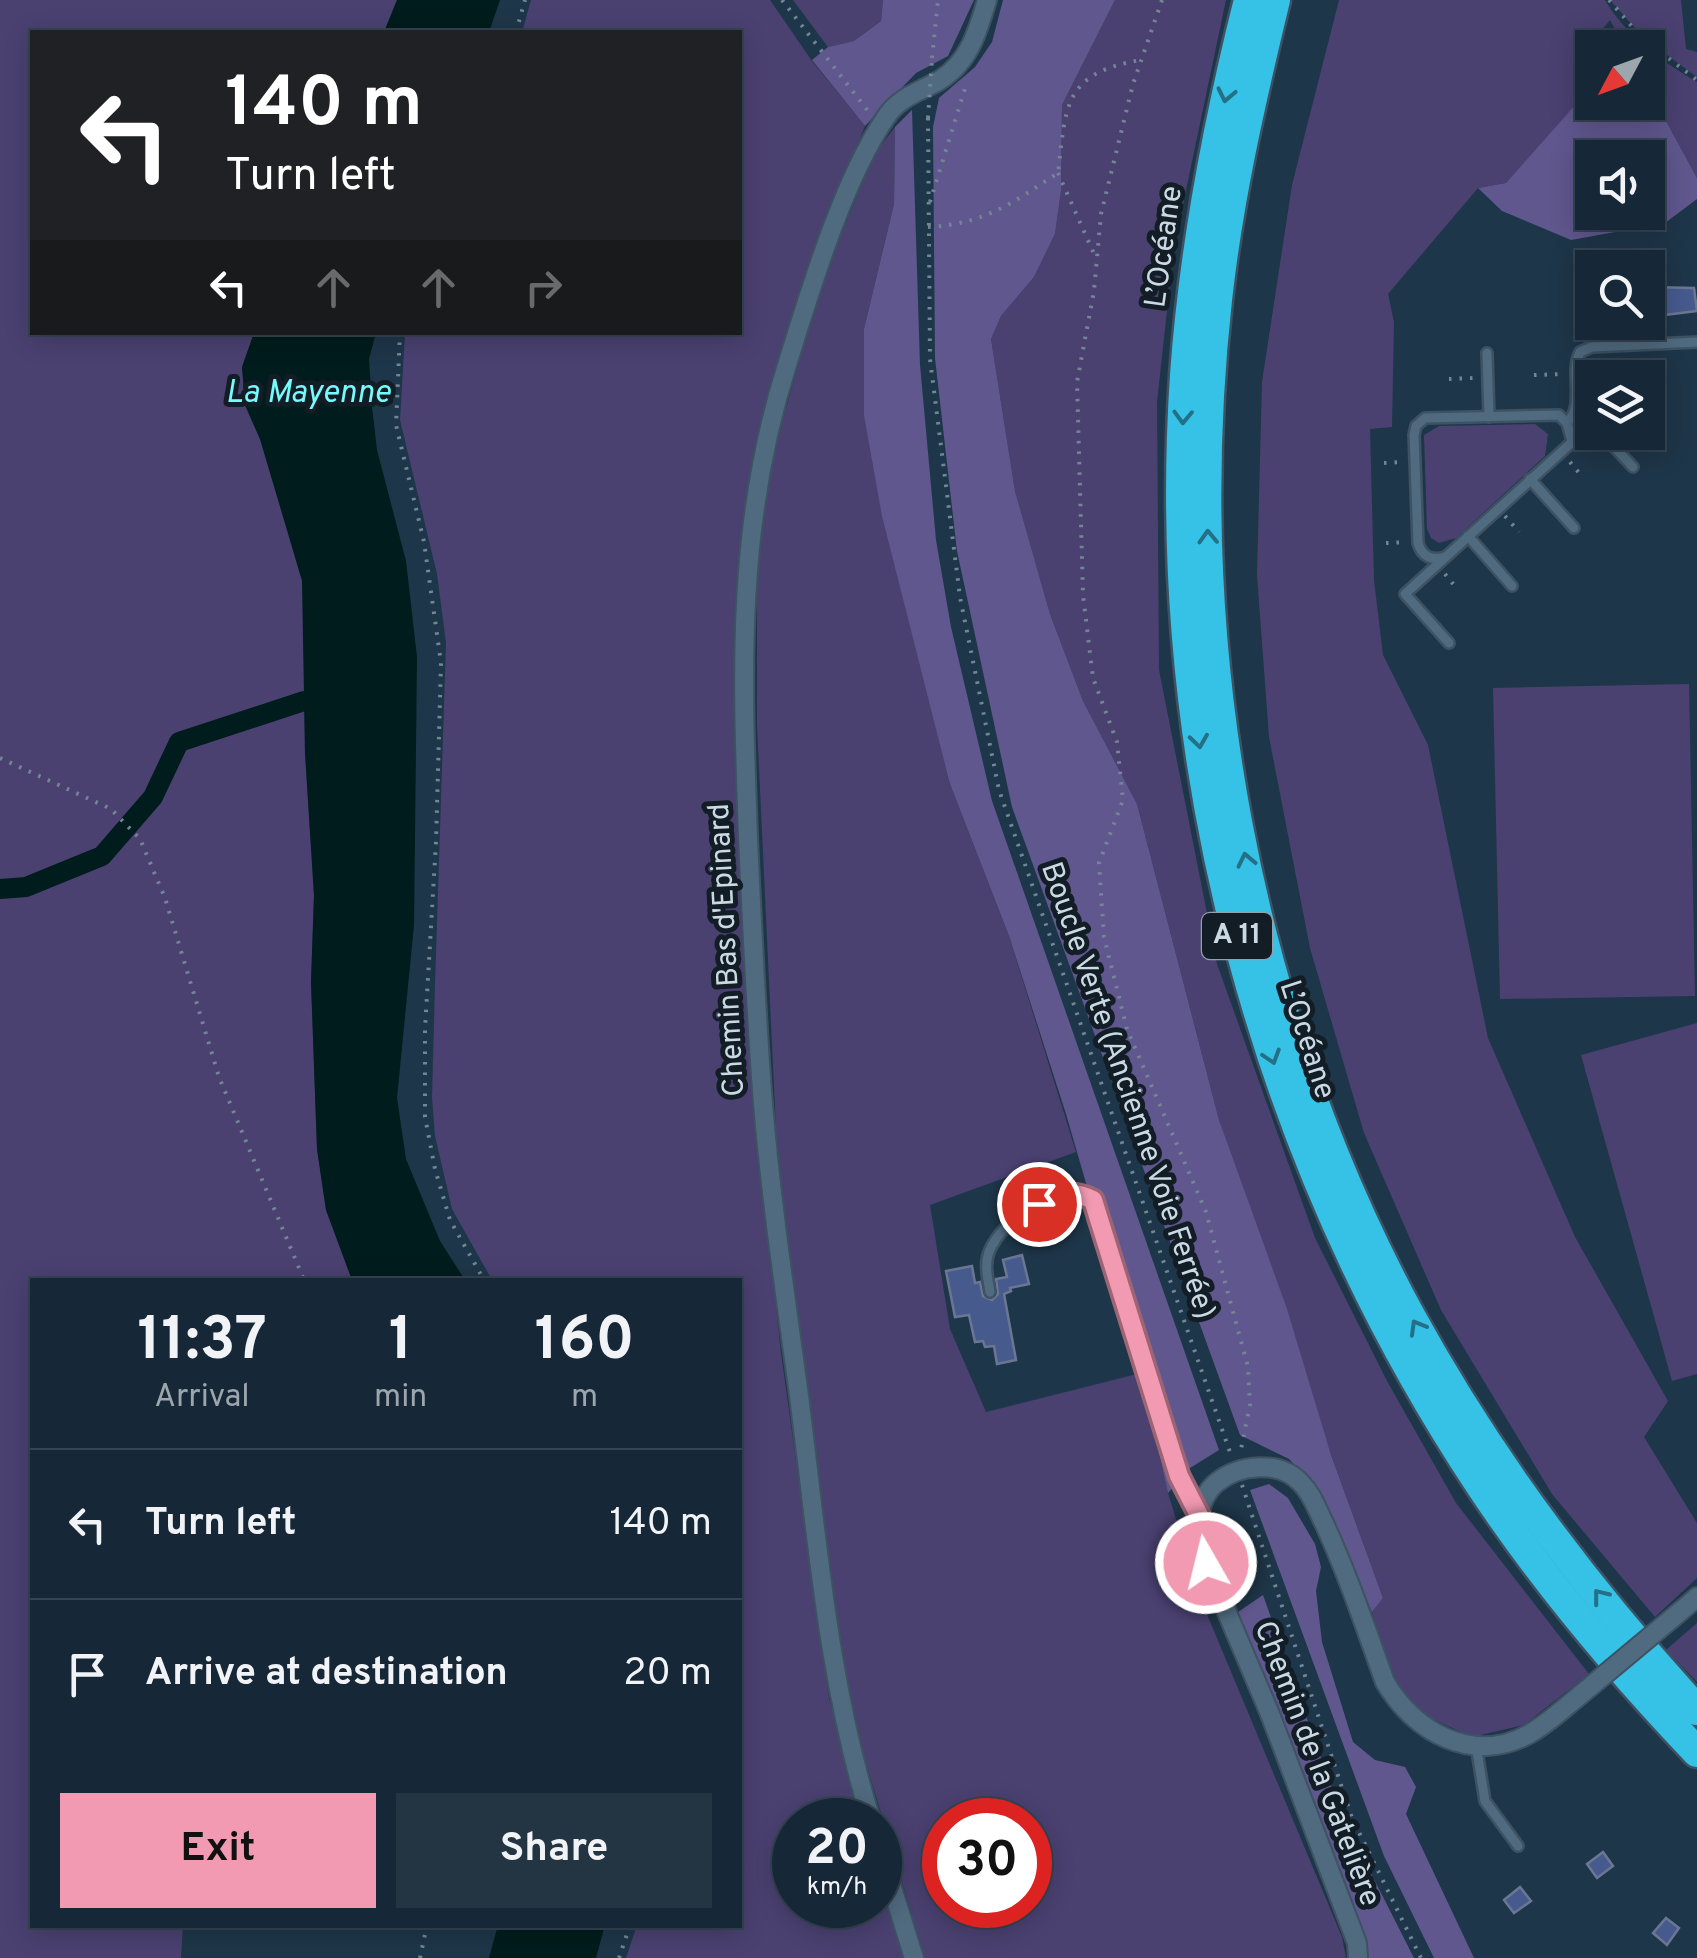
<!DOCTYPE html>
<html lang="en">
<head>
<meta charset="utf-8">
<style>
	body { margin:0; font-family:Overpass,sans-serif; background:#233442; color:#f1f3f6; height:100vh; display:flex; flex-direction:column; font-size:38px; white-space:nowrap }
	* { box-sizing:border-box; margin:0 }
	p { font-size:32px; color:#9ea6ad }
	.icon { flex:none; width:55px; height:55px; fill:none; stroke:currentColor; stroke-width:2; stroke-linecap:round; stroke-linejoin:round }
	.map { position:relative; flex:1; overflow:hidden }
	.details { position:absolute; left:30px; top:1278px; width:712px; height:650px; display:flex; flex-direction:column; background:#162837; border-radius:0px; box-shadow:0 5px 25px #0003,0 0 0 2px #354452 }
	.details>* { flex:none }
	.guide { position:absolute; left:30px; top:30px; width:712px; height:305px; border-radius:0px; box-shadow:0 5px 25px #0003,0 0 0 2px #354452; background:#202124; color:#fff; overflow:hidden }
	.needle { width:65px; rotate:229deg }
	.controls { position:absolute; left:1575px; top:30px; display:grid; gap:20px }
	.controls a { display:grid; place-items:center; width:90px; height:90px; border-radius:0px; background:#162837; box-shadow:0 5px 25px #0003,0 0 0 2px #354452; font-size:50px }
	.speed { position:absolute; left:772px; top:1798px; display:flex; gap:20px; font-size:50px; font-weight:700; text-align:center }
	.speed>* { display:grid; place-content:center; width:130px; height:130px; border-radius:50%; background:#162837; box-shadow:0 5px 25px #0003,0 0 0 2px #354452; line-height:1 }
	.speed small { font-size:25px; font-weight:400 }
	.speed .limit { border:15px solid #d22; background:#fff; color:#111 }
	.pin { position:absolute; display:grid; place-items:center; width:85px; height:85px; color:#fff; margin:-42px; border:5px solid #fff; border-radius:50%; box-shadow:0 2px 10px #0007 }
	.me { position:absolute; width:110px; margin:-55px; rotate:352deg; stroke-linejoin:round; filter:drop-shadow(0 0 8px #0008) }
	.turn { display:flex; align-items:center; gap:35px; height:210px; padding:0 30px; font-size:45px }
	.turn .icon { width:130px; height:130px; stroke-width:2.5 }
	.turn b { display:block; font-size:70px; line-height:85px }
	.lanes { display:flex; align-items:center; height:95px; padding:0 30px; background:#0003; justify-content:center; gap:50px; direction:ltr }
	.lanes .off { opacity:.35 }
	.eta { display:flex; justify-content:space-evenly; align-items:center; height:170px; text-align:center }
	.eta b { font-size:60px; font-weight:700; line-height:70px }
	.button { display:flex; gap:20px; margin-top:auto; padding:20px 30px }
	.button a { flex:1; height:115px; border-radius:0px; background:#f19ab2; color:#111; font-size:40px; font-weight:700; line-height:115px; text-align:center }
	.button a+a { background:#233442; color:#f1f3f6 }
	ul { padding:0; list-style:none }
	li { display:flex; align-items:center; gap:30px; height:150px; padding:0 30px; border-top:2px solid #354452 }
	li div { flex:1 }
	li b { display:block; font-size:38px }
	li em { font-style:normal }
	.map>svg:first-child { display:block }
	.green { fill:#4a4171; fill-rule:evenodd }
	.forest { fill:#60578e; fill-rule:evenodd }
	.water { fill:#001c1c }
	.lines { fill:none; stroke-linecap:round; stroke-linejoin:round }
	.canal { stroke:#001c1c; stroke-width:20 }
	.building { fill:#465a8e; stroke:#6b7792; stroke-width:2.5 }
	.service-casing { stroke:#3d5262; stroke-width:14 }
	.minor-casing { stroke:#3d5262; stroke-width:22 }
	.motorway-casing { stroke:#3d5262; stroke-width:35 }
	.path { stroke:#738695; stroke-width:4; stroke-dasharray:2.5 8; stroke-linecap:butt }
	.service { stroke:#506a7f; stroke-width:9 }
	.minor { stroke:#506a7f; stroke-width:18 }
	.motorway { stroke:#35c2e6; stroke-width:30 }
	.minor-bridge-casing { stroke:#3d5262; stroke-width:22; stroke-linecap:butt }
	.path-bridge { stroke:#738695; stroke-width:4; stroke-dasharray:2.5 8; stroke-linecap:butt }
	.minor-bridge { stroke:#506a7f; stroke-width:18 }
	.oneway { stroke:#247086 }
	.route-casing { stroke:#9d6474; stroke-width:25 }
	.route { stroke:#f19ab2; stroke-width:18 }
	.labels { text-anchor:middle; dominant-baseline:central; stroke-width:10; stroke-linejoin:round; paint-order:stroke }
	.shield { fill:#121d25; stroke:#94a1ab; stroke-width:2.5 }
	.shield-label { font-size:28px; font-weight:bold; fill:#cbd9e5 }
	.street-label { font-size:30px; fill:#cbd9e5; stroke:#121d25 }
	.water-label { font-size:32px; font-style:italic; fill:#75fbfc; stroke:#121d25 }
</style>
</head>
<body>
<div class="map">
<svg width="1697" height="1958" viewBox="0 0 1697 1958">
	<rect width="100%" height="100%" fill="#1e3649"/>
	<!-- green -->
	<g class="green">
		<path d="M0,0H397L384,32H32V332L254,333L242,367L245,405L260,439L303,581L305,753L314,895L311,982L317,1149L326,1210L352,1280H32V1925H183L181,1958H0Z"/>
		<path d="M531,0H770L812,61L865,126L793,310L748,499L739,572L738,750L751,1077L781,1353L829,1698L861,1820H795V1905H880V1879L903,1958H626L637,1925H740V1280H492L452,1209L435,1136L432,1097L435,985L446,643L437,574L400,420L405,333L740,332V32H522Z"/>
		<path d="M793,0H883L881,21L854,41L828,47Z"/>
		<path d="M1115,0H1226L1174,247L1157,402L1159,670L1217,964L1315,1238L1387,1381L1456,1503L1589,1674L1524,1725L1472,1737L1428,1717L1410,1703L1384,1659L1372,1612L1383,1598L1331,1455L1219,1120L1137,804L1083,701L1050,614L1015,491L991,339L1001,316L1034,277L1055,234L1061,191L1062,105Z"/>
		<path d="M1339,0H1605C1625,35 1663,62 1697,82V178L1648,88V48L1625,47L1610,20L1592,42V86L1573,111L1506,183L1478,188L1388,294L1394,322L1392,427L1370,429L1374,580L1383,655L1428,745L1488,1038L1575,1237L1668,1401L1644,1437L1697,1523V1578L1655,1617L1552,1494L1441,1310L1364,1133L1310,948L1269,737L1257,575L1262,382L1292,185Z"/>
		<path d="M1610,0H1681L1686,49L1697,52V77L1644,38Z"/>
		<path d="M895,127L894,204L864,329L950,784L1009,936L1076,1152L930,1205L950,1329L986,1412L1141,1373L1168,1493L1201,1600L1342,1937L1346,1958H925L851,1714L822,1515L777,1151L757,725V581L763,491L802,351L835,250L873,156ZM945,1820H1030V1905H945Z"/>
		<path d="M1535,424L1548,434L1545,456L1456,538L1439,543L1431,538L1427,529L1424,435L1439,426Z"/>
		<path d="M1689,684L1695,996L1500,999L1493,688Z"/>
		<path d="M1697,1023V1374L1672,1381L1581,1055Z"/>
		<path d="M1697,1623V1682L1666,1650Z"/>
	</g>
	<!-- forest -->
	<g class="forest">
		<path d="M883,0H974L948,56L916,73L865,126L812,60L828,47L854,41L881,21Z"/>
		<path d="M1003,0H1115L1062,105L1061,191L1055,234L1034,277L1001,316L991,339L1015,491L1050,614L1083,701L1137,804L1219,1120L1287,1309L1331,1455L1383,1598L1372,1612L1317,1488L1289,1459L1240,1435L1012,807L957,551L935,358L933,127L939,98L975,67L992,42Z"/>
		<path d="M1592,86V102H1648V88L1697,178V199L1665,223L1571,240L1502,211L1478,188L1506,183ZM1592,158H1648V212H1592Z"/>
		<path d="M912,110L920,365L936,540L951,627L992,801L1219,1450L1190,1468L1168,1493L1141,1373L1066,1114L1009,936L950,784L882,516L864,415V329L894,204L895,127Z"/>
		<path d="M1269,1484L1288,1498L1315,1544L1321,1567L1316,1591L1322,1642L1353,1742L1375,1760L1405,1767L1416,1787L1406,1814L1474,1958H1434L1384,1856L1250,1490Z"/>
		<path d="M1263,1595L1341,1814L1414,1958H1368L1360,1924L1238,1612Z"/>
	</g>
	<!-- water -->
	<g class="water">
		<path d="M397,0H500L489,32H384Z"/>
		<path d="M254,333H376L369,359L372,407L377,450L406,561L417,657L414,925L397,1098L406,1159L440,1241L465,1280H352L326,1210L317,1149L311,982L314,895L305,753L302,581L260,439L245,405L242,367Z"/>
		<path d="M498,1925H605L596,1958H489Z"/>
	</g>
	<g class="lines">
		<!-- canal -->
		<path class="canal" d="M0,889L26,887L102,856L153,797L179,742L304,701"/>
	</g>
	<!-- building -->
	<g class="building">
		<path d="M1648,287L1694,288L1697,311L1648,317Z"/>
		<path d="M1022,1255L1029,1284L1010,1288L1011,1291L1004,1294L1016,1360L997,1364L994,1346L985,1347L983,1341L975,1342L969,1315L955,1317L946,1271L972,1266L975,1283L980,1282L983,1296L992,1300L998,1294L996,1279L1007,1277L1003,1260Z"/>
		<path d="M1603,1852L1613,1866L1597,1878L1587,1864Z"/>
		<path d="M1520,1887L1531,1901L1514,1913L1504,1900Z"/>
		<path d="M1666,1918L1679,1928L1667,1945L1653,1933Z"/>
	</g>
	<g class="lines">
		<defs>
			<g id="service">
				<path d="M1487,353L1489,417"/>
				<path d="M1567,423C1586,403 1569,375 1580,352L1592,347L1697,342"/>
				<path d="M1600,432L1633,467"/>
				<path d="M1530,479L1574,528"/>
				<path d="M1468,536L1512,586"/>
				<path d="M1445,557C1432,561 1422,557 1418,543L1414,435L1416,426L1425,418L1559,415L1567,423L1572,441"/>
				<path d="M1449,643L1405,594L1592,424"/>
				<path d="M990,1292C988,1279 984,1265 989,1252C1003,1218 1058,1180 1093,1200L1179,1477L1197,1511"/>
				<path d="M1476,1745L1485,1801L1518,1846"/>
			</g>
			<g id="minor">
				<path d="M1682,1610L1697,1597"/>
				<path d="M871,1820C827,1679 817,1534 798,1388C785,1293 771,1199 763,1104C756,1015 752,926 748,837C742,672 736,525 787,365C810,291 843,180 886,117C900,96 920,92 940,80C969,62 978,31 987,0"/>
				<path d="M880,1849L914,1958"/>
				<path d="M1358,1958L1357,1943L1270,1714L1206,1563C1199,1536 1192,1504 1216,1483C1239,1464 1280,1460 1301,1483C1312,1494 1317,1509 1324,1523C1348,1575 1366,1629 1385,1682C1414,1732 1473,1765 1529,1734C1547,1724 1563,1709 1579,1696"/>
			</g>
			<g id="motorway">
				<path d="M1249,0C1218,123 1194,248 1185,375C1159,766 1265,1160 1481,1486C1544,1581 1618,1669 1697,1752"/>
				<path d="M1275,0C1251,99 1228,199 1217,300C1179,643 1244,1009 1409,1314C1487,1457 1587,1590 1697,1710"/>
			</g>
		</defs>
		<!-- service casing -->
		<use href="#service" class="service-casing"/>
		<!-- minor casing -->
		<use href="#minor" class="minor-casing"/>
		<!-- motorway casing -->
		<use href="#motorway" class="motorway-casing"/>
		<!-- path -->
		<g class="path">
			<path d="M782,0L868,111"/>
			<path d="M1162,0L1133,84L1101,214L1094,291L1077,382L1083,595L1093,678L1117,742L1123,800L1099,863L1104,937L1127,1029L1206,1212L1248,1367L1250,1405L1240,1454"/>
			<path d="M1609,0L1642,38L1697,80"/>
			<path d="M516,32L525,0"/>
			<path d="M932,58L938,0"/>
			<path d="M928,118L930,359L960,597L999,790L1232,1458"/>
			<path d="M1058,173L1095,256"/>
			<path d="M930,202L967,82"/>
			<path d="M928,227C985,224 1012,203 1058,173C1066,106 1063,73 1141,60"/>
			<path d="M400,332L396,425L424,542L441,663L436,842L425,1029V1117L435,1169L450,1220L484,1280"/>
			<path d="M1534,375L1564,374"/>
			<path d="M1449,379L1473,378"/>
			<path d="M1570,462L1580,474"/>
			<path d="M1384,463L1404,462"/>
			<path d="M1505,516L1519,532"/>
			<path d="M1386,543L1407,542"/>
			<path d="M1445,574L1458,590"/>
			<path d="M0,758L111,809L140,839L165,898L219,1077L304,1280"/>
			<path d="M1242,1485L1352,1818L1421,1958"/>
			<path d="M420,1958L427,1925"/>
			<path d="M619,1958L630,1925"/>
		</g>
		<!-- service -->
		<use href="#service" class="service"/>
		<!-- minor -->
		<use href="#minor" class="minor"/>
		<!-- motorway -->
		<use href="#motorway" class="motorway"/>
		<defs>
			<path id="minor-bridge" d="M1579,1696L1682,1610"/>
		</defs>
		<!-- minor-bridge casing -->
		<use href="#minor-bridge" class="minor-bridge-casing"/>
		<!-- path-bridge -->
		<path class="path-bridge" d="M928,118L932,58"/>
		<!-- minor-bridge -->
		<use href="#minor-bridge" class="minor-bridge"/>
	</g>
	<!-- one-way arrows -->
	<defs><path id="oneway-chevron" d="M-2-3.5L2.5 0L-2 3.5" fill="none" stroke-width="1.6" stroke-linecap="round" stroke-linejoin="round" transform="scale(2.5)"/></defs>
	<g class="oneway">
		<use href="#oneway-chevron" transform="translate(1226 95) rotate(102)"/>
		<use href="#oneway-chevron" transform="translate(1183 417) rotate(92)"/>
		<use href="#oneway-chevron" transform="translate(1208 537) rotate(-92)"/>
		<use href="#oneway-chevron" transform="translate(1199 741) rotate(82)"/>
		<use href="#oneway-chevron" transform="translate(1246 860) rotate(-102)"/>
		<use href="#oneway-chevron" transform="translate(1272 1057) rotate(72)"/>
		<use href="#oneway-chevron" transform="translate(1417 1327) rotate(-120)"/>
		<use href="#oneway-chevron" transform="translate(1600 1596) rotate(-128)"/>
	</g>
	<g class="lines">
		<defs>
			<path id="route" d="M1039,1204C1058,1193 1074,1190 1093,1200L1179,1476L1199,1515V1537L1206,1563"/>
		</defs>
		<!-- route casing -->
		<use href="#route" class="route-casing"/>
		<!-- route -->
		<use href="#route" class="route"/>
	</g>
	<g class="labels">
		<!-- shield labels -->
		<rect class="shield" x="1202" y="913" width="70" height="46" rx="8"/>
		<g class="shield-label">
			<text x="1237" y="936">A 11</text>
		</g>
		<!-- street labels -->
		<g class="street-label">
			<text transform="translate(1165 247) rotate(-82)">L’Océane</text>
			<text transform="translate(728 950) rotate(-93)">Chemin Bas d'Epinard</text>
			<text transform="translate(1306 1040) rotate(72)">L’Océane</text>
			<text transform="translate(1127 1091) rotate(71)">Boucle Verte (Ancienne Voie Ferrée)</text>
			<text transform="translate(1316 1764) rotate(69)">Chemin de la Gatelière</text>
		</g>
		<!-- water labels -->
		<g class="water-label">
			<text x="308" y="394">La Mayenne</text>
		</g>
	</g>
</svg>
<div class="controls">
<a><svg class="needle" viewBox="-14 -14 28 28"><path d="M0-13l5 13h-10z" fill="#e53935"/><path d="M0 13l5-13h-10z" fill="#9ea6ad"/></svg></a>
<a><svg class="icon" aria-label="sound" viewBox="0 0 24 24"><path d="M4 9h4l5-4v14l-5-4H4zM17 9q2 3 0 6"/></svg></a>
<a><svg class="icon" aria-label="search" viewBox="0 0 24 24"><circle cx="10" cy="10" r="6"/><path d="M15 15l6 6"/></svg></a>
<a><svg class="icon" aria-label="layers" viewBox="0 0 24 24"><path d="M12 4l9 5-9 5-9-5zM3 14l9 5 9-5"/></svg></a>
</div>
<div class="speed"><div>20<small>km/h</small></div><div class="limit">30</div></div>
<div class="pin" style="left:1039px;top:1204px;background:#d93025"><svg class="icon" aria-label="arrive" viewBox="0 0 24 24"><path d="M6 21V4h12l-3 4 3 4H6"/></svg></div>
<svg class="me" style="left:1206px;top:1563px" viewBox="-20 -20 40 40"><circle r="17" fill="#f19ab2" stroke="#fff" stroke-width="3"/><path d="M0-11L8 9 0 5-8 9z" fill="#fff"/></svg>
<div class="guide">
<div class="turn"><svg class="icon" aria-label="left" viewBox="0 0 24 24"><path d="M17 20v-9H6M10 6l-5 5 5 5"/></svg><div><b>140 m</b>Turn left</div></div>
<div class="lanes"><svg class="icon" aria-label="left" viewBox="0 0 24 24"><path d="M17 20v-9H6M10 6l-5 5 5 5"/></svg><svg class="icon off" aria-label="ahead" viewBox="0 0 24 24"><path d="M12 20V5M6 11l6-6 6 6"/></svg><svg class="icon off" aria-label="ahead" viewBox="0 0 24 24"><path d="M12 20V5M6 11l6-6 6 6"/></svg><svg class="icon off" aria-label="right" viewBox="0 0 24 24"><path d="M7 20v-9h11M14 6l5 5-5 5"/></svg></div>
</div>
<section class="details">
<div class="eta">
<div><b>11:37</b><p>Arrival</p></div>
<div><b>1</b><p>min</p></div>
<div><b>160</b><p>m</p></div>
</div>
<ul>
<li><svg class="icon" aria-label="left" viewBox="0 0 24 24"><path d="M17 20v-9H6M10 6l-5 5 5 5"/></svg><div><b>Turn left</b></div><em>140 m</em></li>
<li><svg class="icon" aria-label="arrive" viewBox="0 0 24 24"><path d="M6 21V4h12l-3 4 3 4H6"/></svg><div><b>Arrive at destination</b></div><em>20 m</em></li>
</ul>
<div class="button"><a>Exit</a><a>Share</a></div>
</section>
</div>
</body>
</html>
